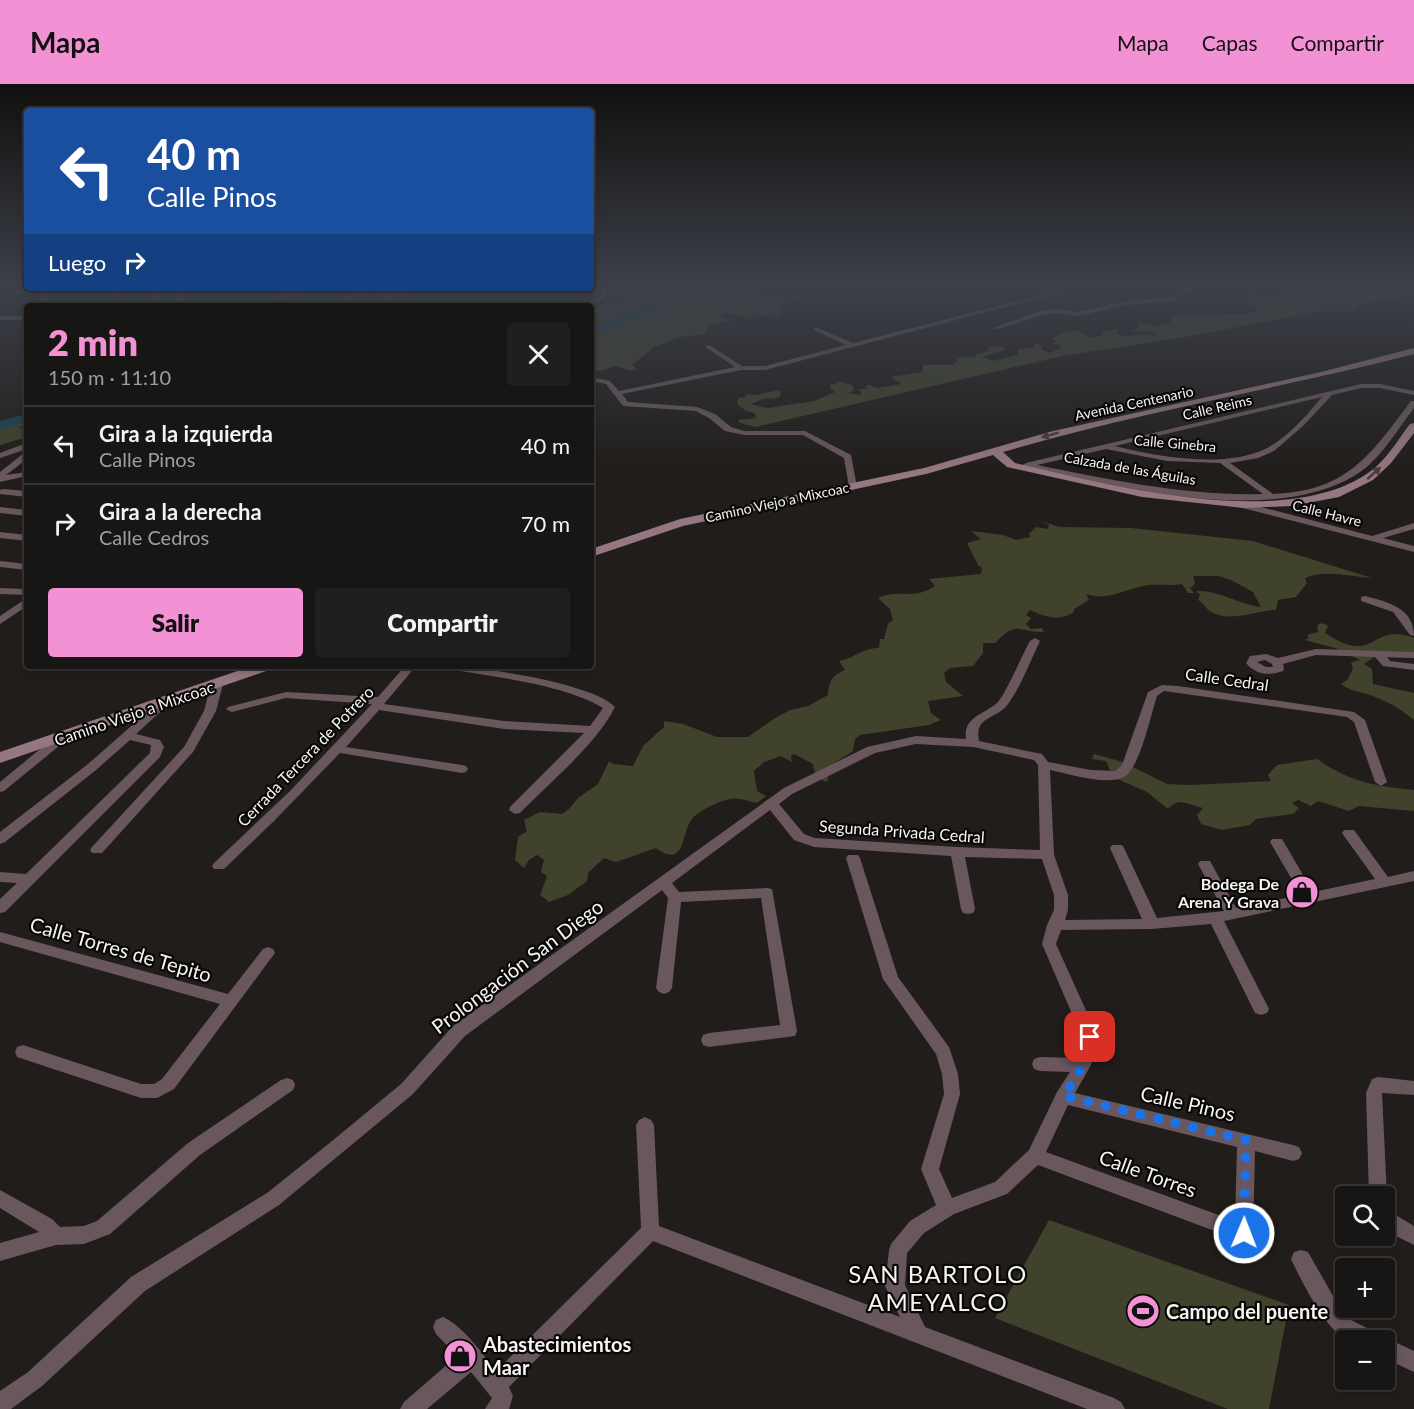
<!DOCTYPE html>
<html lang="es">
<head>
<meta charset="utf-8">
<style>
	body { margin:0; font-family:Lato,sans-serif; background:#211f1d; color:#f1f3f6; height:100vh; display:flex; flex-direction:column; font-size:22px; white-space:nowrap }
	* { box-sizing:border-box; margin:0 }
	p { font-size:20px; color:#9f9fa0 }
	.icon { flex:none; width:33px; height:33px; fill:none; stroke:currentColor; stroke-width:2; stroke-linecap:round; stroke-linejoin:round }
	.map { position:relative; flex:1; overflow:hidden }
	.panel { position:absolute; left:24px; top:219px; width:570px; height:366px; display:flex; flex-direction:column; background:#181614; border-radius:6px; box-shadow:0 3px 9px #0003,0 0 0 2px #363534 }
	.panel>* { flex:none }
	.banner { position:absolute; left:24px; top:24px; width:570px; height:183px; border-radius:6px; box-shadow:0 3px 9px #0003,0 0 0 2px #363534; background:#1a4fa0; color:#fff; overflow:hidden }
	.buttons { position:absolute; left:1335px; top:1102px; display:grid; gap:12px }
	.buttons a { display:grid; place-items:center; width:60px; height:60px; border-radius:6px; background:#181614; box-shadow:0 3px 9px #0003,0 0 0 2px #363534; font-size:30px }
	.pin { position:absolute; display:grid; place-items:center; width:51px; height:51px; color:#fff; margin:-26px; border-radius:12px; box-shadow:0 3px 9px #0006 }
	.me { position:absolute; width:66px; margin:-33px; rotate:1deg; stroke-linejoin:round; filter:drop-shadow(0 0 4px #0008) }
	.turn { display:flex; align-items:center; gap:21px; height:126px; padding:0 24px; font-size:27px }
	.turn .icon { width:78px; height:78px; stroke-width:2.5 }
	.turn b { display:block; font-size:42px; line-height:51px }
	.then { display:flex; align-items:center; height:57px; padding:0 24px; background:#0003; gap:12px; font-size:22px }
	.round { display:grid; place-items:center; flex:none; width:63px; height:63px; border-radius:6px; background:#211f1d }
	.summary { display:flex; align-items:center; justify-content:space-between; height:102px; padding:0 24px }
	h1 { font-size:36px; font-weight:800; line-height:45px; color:#f391d5 }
	.primary-button { display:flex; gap:12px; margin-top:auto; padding:12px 24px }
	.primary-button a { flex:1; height:69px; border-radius:6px; background:#f391d5; color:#111; font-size:24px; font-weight:800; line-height:69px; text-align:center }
	.primary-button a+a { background:#211f1d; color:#f1f3f6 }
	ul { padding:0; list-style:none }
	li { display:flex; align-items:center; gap:18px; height:78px; padding:0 24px; border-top:2px solid #363534 }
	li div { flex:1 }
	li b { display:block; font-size:22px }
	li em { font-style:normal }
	header { display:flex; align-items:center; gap:36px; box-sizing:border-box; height:84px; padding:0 30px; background:#f391d5; color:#111 }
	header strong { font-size:28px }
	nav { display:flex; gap:33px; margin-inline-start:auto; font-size:21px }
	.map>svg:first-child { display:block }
	.green { fill:#40422c }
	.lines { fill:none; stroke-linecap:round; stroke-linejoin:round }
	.river { fill:#194357; fill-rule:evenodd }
	.street { fill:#69575d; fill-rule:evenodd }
	.secondary { fill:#957781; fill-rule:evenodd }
	.oneway { fill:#483a3e }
	.route { stroke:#1a73e8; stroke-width:10; stroke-dasharray:0 18 }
	.labels { text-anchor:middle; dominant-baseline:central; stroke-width:4.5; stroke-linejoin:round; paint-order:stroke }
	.far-street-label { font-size:14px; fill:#f6f5f2; stroke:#090807 }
	.street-label { font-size:16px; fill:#f6f5f2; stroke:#090807 }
	.poi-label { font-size:16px; font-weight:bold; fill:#f6f5f2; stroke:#090807; text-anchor:end }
	.near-street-label { font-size:20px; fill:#f6f5f2; stroke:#090807 }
	.near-poi-label { font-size:20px; font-weight:bold; fill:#f6f5f2; stroke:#090807; text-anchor:start }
	.near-quarter-label { font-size:24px; letter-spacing:1.5px; fill:#f6f5f2; stroke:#090807 }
</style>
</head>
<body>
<header>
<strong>Mapa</strong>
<nav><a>Mapa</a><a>Capas</a><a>Compartir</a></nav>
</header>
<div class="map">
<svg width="1414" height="1325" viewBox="0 0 1414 1325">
	<rect width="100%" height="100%" fill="#201d1a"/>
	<!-- green -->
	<g class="green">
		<path d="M646,203H755L725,205L744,209L743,214L754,211L760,214L769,211H784L781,212L783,214L802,212L777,224L784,227L778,228L779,232L771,230L755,233L753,232L757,230L753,229L749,234L724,228L720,233L730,236L728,237L707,241L706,250L680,253L654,263L632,281L637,285L632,287L614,282L601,287H591V224L608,217L606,216L608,215L622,216L623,214L613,212L611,209L614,207Z"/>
		<path d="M1293,203H1414V207L1391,215L1359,221L1352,227H1320L1197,251L1063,272L755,343L740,339L738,336L756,334L755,329L746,327L737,320L738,314L745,313L746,310L755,311L779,306L781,310L778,314L763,315L751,320L767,324L814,317L835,308L830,304L831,300H837L836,297L852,301L854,306L849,309L859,311L862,309L858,305H869L865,303L869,301L877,304L902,300L891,293L923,288V281H952L958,277L956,273L974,274L977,270L989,267L988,262L1003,263L1004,266L982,273L994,277L1017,271L1018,265L1033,263L1035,259L1043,262L1040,264L1049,269L1060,265V261L1048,259L1057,258L1052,255C1061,250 1065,247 1076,246C1087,253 1091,255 1103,251L1102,247L1119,246L1117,250C1127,254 1137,250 1145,250L1157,252L1152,247L1133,248L1139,241L1135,238L1156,242L1169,239L1174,231L1249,230L1258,225L1238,217L1253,215L1242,208L1270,212L1281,210Z"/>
		<path d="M27,332V338L19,344L27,345V353L0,361V337Z"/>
		<path d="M1040,437L1060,443L1131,444L1253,457L1372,494C1351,493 1325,485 1305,494L1307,499L1296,513L1278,516L1276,526C1256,526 1231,539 1211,528C1206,525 1204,519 1198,516L1200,511L1196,507C1219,506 1238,520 1261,523L1253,508L1231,496L1219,492H1193L1195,500L1190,504L1194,509H1188L1182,500C1171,502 1159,500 1148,501C1128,504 1106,518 1086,510L1089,516L1074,525V528C1060,538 1045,533 1030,526L1026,531L1031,534L1026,540L1031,545L1042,544L1044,548C1016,549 1019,535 995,559H983V569L973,582L950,584L944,589L946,598L963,612L928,617L931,629L941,636L929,641L860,651L855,655L853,667L831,681L827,698C818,695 814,690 813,680L794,670L791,672L792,678L781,672L764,678L754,687L757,707L766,712L757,719C749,717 738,713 729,715C718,718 696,727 690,738C682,751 684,785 656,764L616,778L604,774L588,789L587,797L568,811L549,818L540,811L547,792L541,788L544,776L537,771L529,776L524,784L515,776L518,753L527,747L524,736L540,728L562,730L569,725L578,714L598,700L609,677L613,680L633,682L643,662L664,643V637L683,640L717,653H748L775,634L790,626L808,622L828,611C829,597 831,592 845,586L839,577C855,574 862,564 879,564L880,555H884L888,540L893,536L890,525L878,514C899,504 913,517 935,502L929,495L981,490L982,484L978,481L967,459L981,455L971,447L1003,451L1016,456L1030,453L1029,450L1036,443L1048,445L1049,441Z"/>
		<path d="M1323,539L1328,542L1325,549C1334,554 1343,561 1355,562C1376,564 1382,541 1414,554V574L1374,573L1364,580L1372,585L1373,600L1414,609V636C1400,624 1385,616 1367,610C1357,607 1350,607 1341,600L1348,595L1353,584L1351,578L1360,576L1335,564L1305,556L1309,554L1307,551L1318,548L1317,541Z"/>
		<path d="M1094,670L1123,678L1167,700L1190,701L1271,697L1268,691L1277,681L1317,675C1350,698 1374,702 1414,706V727L1359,722L1349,727L1318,717L1311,722L1298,716L1292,719L1299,724L1293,730L1256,735L1250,741L1222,746L1201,740L1197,731L1203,724C1189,721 1179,712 1168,725L1147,708L1113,693L1106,677L1092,675Z"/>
		<path d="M1049,1136L1289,1221L1269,1325H1228L995,1234Z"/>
	</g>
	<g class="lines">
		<!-- river -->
		<g class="river">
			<path d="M748,203H768L758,208L690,213L591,250V243L684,208Z"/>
			<path d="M27,330V338L0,345V337Z"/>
		</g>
		<!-- street -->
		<g class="street">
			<path d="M596,203H603L608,206L606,213L590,222H583L601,211L603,208Z"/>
			<path d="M1026,203H1034L1031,205Z"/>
			<path d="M1073,203H1082L765,286H741L622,310L628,318L697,323L715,330L731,343L744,347H805L851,371L857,403L853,406L849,403L844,374L803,351H744L725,347L709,334L696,327L623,322L606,300L591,297V293L610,297L619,307L735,283L707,264L706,263L709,261L742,282H765L846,261L814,246V244H818L853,259Z"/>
			<path d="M1192,203H1200L1180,210L1174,217L1125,221L1078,232L1057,229L1042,231L998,245L993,244L1041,227L1057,225L1078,228L1125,217L1172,213L1176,208Z"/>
			<path d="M64,204H104L47,208L45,222H39L41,209L15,210L12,208L15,206Z"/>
			<path d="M113,204H119L117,211L114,213L111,211Z"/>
			<path d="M285,204L288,206L284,211L323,204H335L276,215V213Z"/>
			<path d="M417,204H427L389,215L376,209L345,215L342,213L377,205L390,211Z"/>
			<path d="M158,207L161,209L152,222H146Z"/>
			<path d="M179,207L184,208L179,222H173Z"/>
			<path d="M329,219L331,222H313Z"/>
			<rect x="0" y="232" width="27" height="4"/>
			<path d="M1361,300H1380L1414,307V311L1380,304H1361L1332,311L1304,341L1274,367L1258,374L1230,379L1273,410C1348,407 1370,371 1411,317H1414V324C1396,347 1380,377 1354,392C1269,442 1119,403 1027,384L1023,385L1019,383L1026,379ZM1322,313C1307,331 1288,353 1267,364C1226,385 1159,373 1115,362ZM1106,365L1167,377L1220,379L1263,410C1186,412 1112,396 1037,381Z"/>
			<path d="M24,360H27V365L0,374V369Z"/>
			<path d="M24,369H27V375L6,391L27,388V392L0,398V388Z"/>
			<path d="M3,405L27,407V413L0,410V406Z"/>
			<path d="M1238,417L1372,452L1414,439V445L1383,454L1414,462V468L1235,422L1234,420Z"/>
			<path d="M0,423L27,426V432L0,429Z"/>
			<path d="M0,448L27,451V457L0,454Z"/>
			<path d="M0,477L27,480V486L0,483Z"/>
			<path d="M0,504L27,505V511L0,510Z"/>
			<path d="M1365,512C1388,518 1414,524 1414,552L1410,551L1393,528L1361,517V513Z"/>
			<path d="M27,514V522L0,540V532Z"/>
			<path d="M1035,554L1040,557C1031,576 1020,604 1008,620C997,636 974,631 979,657L1042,670L1048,678L1091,686L1115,687L1122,681L1148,608L1162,601L1178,602L1354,628L1365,636L1387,698L1381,702L1375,698L1354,638L1347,633L1164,607L1157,612C1151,630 1140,684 1124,693C1107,702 1069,690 1050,686L1054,771L1068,811V826L1065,836L1142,835L1110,764L1112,761H1122L1124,764L1157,834L1224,827L1198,780L1200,777H1210L1236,824L1301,811L1270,758L1272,755H1282L1313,808L1375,795L1342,749L1344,746H1354L1388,793L1414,787V797L1224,837L1269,925L1267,929L1261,931L1255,929L1211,840L1152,845L1061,846L1056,860L1098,953L1091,981L1075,1009L1293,1061L1299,1063L1302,1069L1299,1075L1293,1077L1255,1067L1253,1149L1251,1155L1244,1158L1038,1081L1007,1110L954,1130L924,1149L907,1169L905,1201L925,1243L1114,1314L1121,1318L1125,1325H1087L653,1157L509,1303L513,1312L509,1325H485L492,1314L471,1288L427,1325H400L404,1318L457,1272L436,1250L433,1243L436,1236L443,1233C462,1241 483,1270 496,1287L641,1144L636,1041L639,1036L645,1033L651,1036L654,1041L659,1142L900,1233L885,1202L889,1166L891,1160L910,1137L936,1121L921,1085L944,1010L942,990L936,970L883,895L846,774L848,771H858L860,774L898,893L949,963L958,990L960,1010L939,1085L952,1114L995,1098L1029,1066L1057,1008L1070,988L1040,987L1034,985L1032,980L1034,975L1040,973L1077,974L1082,953L1042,860L1047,841L1054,826V811L1042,775L965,773L975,825L973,829L968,830L963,829L961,825L951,772L814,763L794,756L770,726L672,799L679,808L767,804L772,805L797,947L795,952L709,963L703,961L701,956L703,951L709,949L780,941L761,814L681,818L672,904L669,908L664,910L659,908L656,904L668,814L662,806L465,952L413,1010L279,1121L145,1207L42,1302L11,1325H0V1307L28,1288L131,1193L267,1109L332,1057L401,1000L453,942L784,704L867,663L916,652L966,655C963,633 983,631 997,619C1005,612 1023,569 1030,557ZM916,660L973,663L1034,676L1038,681L1040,766L957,763L815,754L804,750L779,720L792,710L875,669ZM1068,1021L1237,1063L1235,1137L1046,1068Z"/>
			<path d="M1316,565L1414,568V574L1387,573L1390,577L1414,580V586L1383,582L1375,573L1316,571L1283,580L1284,585L1283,587C1269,592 1256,591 1246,579L1250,572L1266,570L1278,574ZM1265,576L1272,580L1273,583H1266L1257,578Z"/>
			<path d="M405,582H416L384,620L504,637L590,642L603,624C563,600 494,593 448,585L443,582C478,582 592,599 615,623C596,661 549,699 520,729L515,730L509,726L510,723L584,649L504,645L379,626L346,663L462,681L466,682L468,685L466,688L462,689L340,669L274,737L224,785H214L212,782L214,779L290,707L372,620L286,614L232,628L226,625L228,623L286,608L378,613Z"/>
			<path d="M217,597L223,600L216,627L193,668L102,769H92L90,766L92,763L184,663L204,627L211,600Z"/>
			<path d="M165,615L169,616L171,618L169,620L136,650L160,656L164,663L160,673L5,828L0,829V815L17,799L0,798V788L26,790L150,669L151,661L130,656L96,686L5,758L0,760V748L88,680L161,616Z"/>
			<path d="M60,651L66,655L64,658L4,707L0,708V698L56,652Z"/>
			<path d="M0,848L228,910L263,865L268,863L273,865L275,869L174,1005L157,1014H141L17,973L15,968L17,963L23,961L141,1000H154L162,995L220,920L0,858Z"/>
			<path d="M1378,993L1414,997V1011L1382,1009L1387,1113L1384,1119V1113H1369L1366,1009L1372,995Z"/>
			<path d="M287,994L293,996L295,1001L293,1006L200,1071L110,1150L84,1160L56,1161L0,1177V1159L39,1148L0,1124V1106L52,1135L60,1143L84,1142L97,1137L188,1059L281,996Z"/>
			<path d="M1384,1124L1414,1142V1161L1384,1146Z"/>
			<path d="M1301,1166L1308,1168L1341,1226L1351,1236L1379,1250L1381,1254L1384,1253L1414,1267V1288L1384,1274V1257C1374,1257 1361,1259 1351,1257C1328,1252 1301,1196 1291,1175L1294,1168Z"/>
		</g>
		<!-- secondary -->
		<g class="secondary">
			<path d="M1414,264V270C1278,305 1138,328 1003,368L1015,379C1108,401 1280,446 1365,391C1384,380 1397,357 1410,340L1414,339V349L1391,379L1373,396L1339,413L1292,422L1244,424L1142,413L1007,383L993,371L926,390L683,442L591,473V465L680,435L924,384L1053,347L1321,288Z"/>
			<path d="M252,582H274L272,585L0,679V668Z"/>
		</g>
	</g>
	<!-- one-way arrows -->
	<defs><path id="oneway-solid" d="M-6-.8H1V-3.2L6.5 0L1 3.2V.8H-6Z" transform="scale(1.5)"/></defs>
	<g class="oneway">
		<use href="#oneway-solid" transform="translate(1050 351) rotate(165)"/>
		<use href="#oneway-solid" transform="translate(1374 389) rotate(-42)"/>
	</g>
	<!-- sky -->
	<linearGradient id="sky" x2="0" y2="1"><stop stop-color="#12100e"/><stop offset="0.52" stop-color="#3c4049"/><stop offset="1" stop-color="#3c4049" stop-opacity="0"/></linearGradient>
	<rect width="1414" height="388" fill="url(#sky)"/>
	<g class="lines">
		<!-- route -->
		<path class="route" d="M1090,953L1083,981L1064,1012L1246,1056L1244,1149"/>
	</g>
	<!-- icons -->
	<defs>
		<symbol id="shop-disc" viewBox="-11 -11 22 22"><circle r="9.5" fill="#f391d5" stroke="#090807"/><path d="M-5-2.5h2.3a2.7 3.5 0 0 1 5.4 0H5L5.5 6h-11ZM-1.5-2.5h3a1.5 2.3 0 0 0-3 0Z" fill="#111"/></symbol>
		<symbol id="stadium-disc" viewBox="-11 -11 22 22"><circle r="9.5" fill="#f391d5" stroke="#090807"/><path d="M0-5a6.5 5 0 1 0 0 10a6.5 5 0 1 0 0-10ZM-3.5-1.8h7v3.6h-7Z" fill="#111"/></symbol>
	</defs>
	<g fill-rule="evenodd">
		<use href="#shop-disc" x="1283" y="789" width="38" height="38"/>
		<use href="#stadium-disc" x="1124" y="1208" width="38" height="38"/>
		<use href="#shop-disc" x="441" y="1253" width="38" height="38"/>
	</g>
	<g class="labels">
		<!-- far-street labels -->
		<g class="far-street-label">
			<text transform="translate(1134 319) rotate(-12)">Avenida Centenario</text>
			<text transform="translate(1217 323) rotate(-13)">Calle Reims</text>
			<text transform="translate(1175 359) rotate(5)">Calle Ginebra</text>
			<text transform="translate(1130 384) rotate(10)">Calzada de las Águilas</text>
			<text transform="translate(777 418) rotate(-12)">Camino Viejo a Mixcoac</text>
			<text transform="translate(1327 429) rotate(14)">Calle Havre</text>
		</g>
		<!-- street labels -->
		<g class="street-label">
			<text transform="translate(1227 595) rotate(8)">Calle Cedral</text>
			<text transform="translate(134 629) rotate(-19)">Camino Viejo a Mixcoac</text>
			<text transform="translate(305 672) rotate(-46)">Cerrada Tercera de Potrero</text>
			<text transform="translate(902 747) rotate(4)">Segunda Privada Cedral</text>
		</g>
		<!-- poi labels -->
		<g class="poi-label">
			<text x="1279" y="799">Bodega De<tspan x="1279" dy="18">Arena Y Grava</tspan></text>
		</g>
		<!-- near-street labels -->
		<g class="near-street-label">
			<text transform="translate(121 865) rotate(16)">Calle Torres de Tepito</text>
			<text transform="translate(517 882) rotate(-37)">Prolongación San Diego</text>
			<text transform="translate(1188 1019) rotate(13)">Calle Pinos</text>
			<text transform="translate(1148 1089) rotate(20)">Calle Torres</text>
		</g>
		<!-- near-poi labels -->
		<g class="near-poi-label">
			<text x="1166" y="1227">Campo del puente</text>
			<text x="483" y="1260">Abastecimientos<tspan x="483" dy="23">Maar</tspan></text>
		</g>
		<!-- near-quarter labels -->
		<g class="near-quarter-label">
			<text x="938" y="1189">SAN BARTOLO<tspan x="938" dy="28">AMEYALCO</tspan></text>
		</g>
	</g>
</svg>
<div class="buttons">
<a><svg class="icon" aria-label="search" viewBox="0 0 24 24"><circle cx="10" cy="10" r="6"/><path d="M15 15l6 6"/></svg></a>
<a>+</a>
<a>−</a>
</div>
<div class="pin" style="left:1090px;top:953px;background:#d93025"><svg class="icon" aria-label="arrive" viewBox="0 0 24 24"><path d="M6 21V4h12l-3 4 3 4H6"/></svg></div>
<svg class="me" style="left:1244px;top:1149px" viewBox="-20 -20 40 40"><circle r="17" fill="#1a73e8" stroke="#fff" stroke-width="3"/><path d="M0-11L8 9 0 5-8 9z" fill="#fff"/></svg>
<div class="banner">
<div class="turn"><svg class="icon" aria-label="left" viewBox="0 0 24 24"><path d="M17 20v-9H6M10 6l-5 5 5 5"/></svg><div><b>40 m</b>Calle Pinos</div></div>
<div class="then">Luego<svg class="icon" aria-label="right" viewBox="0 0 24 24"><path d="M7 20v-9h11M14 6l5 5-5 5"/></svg></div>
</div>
<section class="panel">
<div class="summary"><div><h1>2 min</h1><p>150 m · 11:10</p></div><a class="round"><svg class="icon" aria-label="close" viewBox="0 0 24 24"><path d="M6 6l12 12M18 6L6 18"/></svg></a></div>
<ul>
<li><svg class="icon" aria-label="left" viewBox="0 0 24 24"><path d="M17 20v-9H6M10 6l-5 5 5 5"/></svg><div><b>Gira a la izquierda</b><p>Calle Pinos</p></div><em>40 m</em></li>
<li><svg class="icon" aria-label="right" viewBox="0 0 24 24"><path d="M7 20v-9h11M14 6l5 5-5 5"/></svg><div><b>Gira a la derecha</b><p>Calle Cedros</p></div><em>70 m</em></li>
</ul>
<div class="primary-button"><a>Salir</a><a>Compartir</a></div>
</section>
</div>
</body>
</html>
